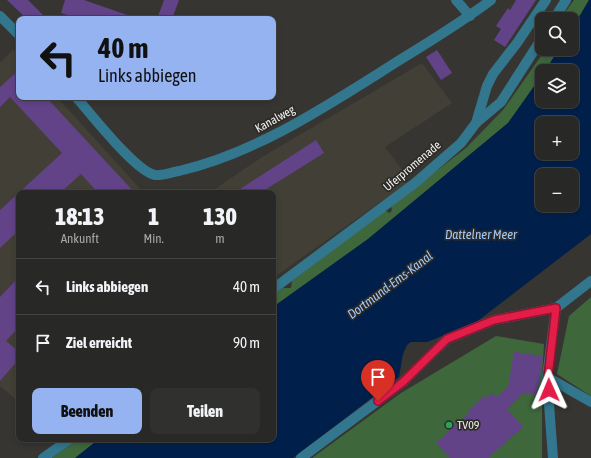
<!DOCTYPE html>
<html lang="de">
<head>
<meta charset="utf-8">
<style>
	body { margin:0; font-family:"Asap Condensed",sans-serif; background:#30302e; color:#f1f3f6; height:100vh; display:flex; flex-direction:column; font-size:15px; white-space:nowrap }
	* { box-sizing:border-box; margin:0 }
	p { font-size:13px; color:#a5a6a7 }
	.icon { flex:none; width:22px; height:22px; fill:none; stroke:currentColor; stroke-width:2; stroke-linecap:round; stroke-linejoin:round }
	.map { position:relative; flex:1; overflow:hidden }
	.details { position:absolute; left:16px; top:190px; width:260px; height:252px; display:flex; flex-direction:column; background:#282826; border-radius:8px; box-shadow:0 2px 6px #0003,0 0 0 1px #444443 }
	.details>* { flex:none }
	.top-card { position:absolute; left:16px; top:16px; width:260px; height:84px; border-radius:8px; box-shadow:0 2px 6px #0003,0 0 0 1px #444443; background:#95b2f1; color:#111; overflow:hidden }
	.controls { position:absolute; left:535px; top:12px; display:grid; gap:8px }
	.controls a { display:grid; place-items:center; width:44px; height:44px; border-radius:8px; background:#282826; box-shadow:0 2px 6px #0003,0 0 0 1px #444443; font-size:20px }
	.pin { position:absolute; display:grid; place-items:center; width:34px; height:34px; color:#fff; margin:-41px -17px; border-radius:50% 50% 50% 0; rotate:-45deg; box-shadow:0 0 4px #0007 }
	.pin .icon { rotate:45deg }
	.me { position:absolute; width:44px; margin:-22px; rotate:359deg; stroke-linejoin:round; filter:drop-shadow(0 0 3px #0008) }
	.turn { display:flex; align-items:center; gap:14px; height:84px; padding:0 16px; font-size:18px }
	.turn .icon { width:52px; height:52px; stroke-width:2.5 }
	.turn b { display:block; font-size:28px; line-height:34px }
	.eta { display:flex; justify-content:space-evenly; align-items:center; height:68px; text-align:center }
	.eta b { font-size:24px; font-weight:800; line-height:28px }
	.button { display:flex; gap:8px; margin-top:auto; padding:8px 16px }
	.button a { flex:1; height:46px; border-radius:8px; background:#95b2f1; color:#111; font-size:16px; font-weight:800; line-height:46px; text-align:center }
	.button a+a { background:#30302e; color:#f1f3f6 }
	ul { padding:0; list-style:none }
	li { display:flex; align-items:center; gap:12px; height:56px; padding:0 16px; border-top:1px solid #444443 }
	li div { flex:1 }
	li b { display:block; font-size:15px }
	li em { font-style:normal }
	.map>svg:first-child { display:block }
	.built { fill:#413f36 }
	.green { fill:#3f673c }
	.water { fill:#00204b; fill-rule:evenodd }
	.building { fill:#624388 }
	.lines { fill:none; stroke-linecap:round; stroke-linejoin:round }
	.minor { stroke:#32778e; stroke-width:10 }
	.route-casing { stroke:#92132f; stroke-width:10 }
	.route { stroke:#e11d48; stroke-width:7 }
	.leisure-dot { fill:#2e9e5b; stroke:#2c2b28; stroke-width:1.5 }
	.labels { text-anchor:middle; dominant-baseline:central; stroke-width:3.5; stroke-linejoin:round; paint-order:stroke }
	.street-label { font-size:12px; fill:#efefec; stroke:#2c2b28 }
	.poi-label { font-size:12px; fill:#efefec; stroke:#2c2b28; text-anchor:start }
	.water-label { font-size:13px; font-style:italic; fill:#a2cafe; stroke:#2c2b28 }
</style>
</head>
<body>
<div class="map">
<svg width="591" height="458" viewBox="0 0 591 458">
	<rect width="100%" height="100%" fill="#363532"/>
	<!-- built -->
	<g class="built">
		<path d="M13,50L19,57V97H57L144,193H19V402L0,386V63Z"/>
		<path d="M422,63L452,103L385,147L407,176L406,184L273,278V193H209L262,157Z"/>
	</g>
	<!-- green -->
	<g class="green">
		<path d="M574,0H589L572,29V19H560Z"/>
		<path d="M546,49H559L545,71H542L541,77L508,123L368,239L273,307V295L283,288H291L292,281L384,210L390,213L392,210L391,206L466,148L503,110Z"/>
		<path d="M591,297V396L557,374L569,316Z"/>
		<path d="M496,336L544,344L542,378V458H312L401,393Z"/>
		<path d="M78,439L82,441L99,439L75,458H52Z"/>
	</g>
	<!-- water -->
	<path class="water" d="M589,0H591V234L475,323L427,342H411L407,345L403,354L399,377L293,458H75L99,439H273V307L368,239L508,123L542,75V101H572V71H545L559,49H572V29ZM542,123H572V153H542ZM542,175H572V205H542Z"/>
	<!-- building -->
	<g class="building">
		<path d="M7,0H28L47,19H27Z"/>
		<path d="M65,0H84L133,17L132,19H79L61,13Z"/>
		<path d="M164,0H179L172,19H157Z"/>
		<path d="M516,0H536L505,47L494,40L501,29L496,26L508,8L510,10Z"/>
		<path d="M437,50L452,73L441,80L426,57Z"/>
		<path d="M19,70V97H46L135,193H98L81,174L60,193H19V230L0,248V210L62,153L10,97L0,107V87Z"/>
		<path d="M316,140L324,153L260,193H234Z"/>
		<path d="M19,277V327L6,341L19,352V359L0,381V297Z"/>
		<path d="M514,352L543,356L537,395L523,393L507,409L523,427L488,458H450L436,443L469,413L468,411L484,396L487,398L492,393L496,397L508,387Z"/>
	</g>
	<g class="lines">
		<!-- minor -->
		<g class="minor">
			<path d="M456,0L470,16"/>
			<path d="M0,16L19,35"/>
			<path d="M554,19L566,0"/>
			<path d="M76,97C91,114 136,172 155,175C162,176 172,172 179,171C255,153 322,109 387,68C422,46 458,25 491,0"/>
			<path d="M476,123L487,86L493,74L517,43L546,0"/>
			<path d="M273,289L415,183L461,143L476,123L501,102L542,38"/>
			<path d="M547,377L591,402"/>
			<path d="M43,458L70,439"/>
			<path d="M301,458L403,382L447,339L494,320L556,308"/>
			<path d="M553,458L547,377L556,308L591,281"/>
		</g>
	</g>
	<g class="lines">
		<defs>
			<path id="route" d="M378,401L403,382L447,339L494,320L556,308L548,377L549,390"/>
		</defs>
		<!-- route casing -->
		<use href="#route" class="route-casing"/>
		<!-- route -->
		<use href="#route" class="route"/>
	</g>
	<!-- markers -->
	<circle class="leisure-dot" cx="449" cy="425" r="4"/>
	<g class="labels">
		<!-- street labels -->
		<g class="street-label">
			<text transform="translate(275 119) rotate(-29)">Kanalweg</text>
			<text transform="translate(412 166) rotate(-40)">Uferpromenade</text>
		</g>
		<!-- poi labels -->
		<g class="poi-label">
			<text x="457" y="425">TV09</text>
		</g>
		<!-- water labels -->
		<g class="water-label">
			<text x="481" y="234">Dattelner Meer</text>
			<text transform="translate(390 285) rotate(-37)">Dortmund-Ems-Kanal</text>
		</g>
	</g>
</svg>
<div class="controls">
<a><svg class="icon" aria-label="search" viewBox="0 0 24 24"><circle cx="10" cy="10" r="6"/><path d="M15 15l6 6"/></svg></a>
<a><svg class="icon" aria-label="layers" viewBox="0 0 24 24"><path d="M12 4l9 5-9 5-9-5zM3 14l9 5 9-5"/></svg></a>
<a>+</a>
<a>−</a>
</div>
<div class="pin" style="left:378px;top:401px;background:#d93025"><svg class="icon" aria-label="arrive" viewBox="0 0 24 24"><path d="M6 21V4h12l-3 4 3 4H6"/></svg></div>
<svg class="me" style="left:549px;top:390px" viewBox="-20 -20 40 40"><path d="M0-17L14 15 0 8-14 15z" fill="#e11d48" stroke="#fff" stroke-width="4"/></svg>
<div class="top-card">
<div class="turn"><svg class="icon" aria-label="left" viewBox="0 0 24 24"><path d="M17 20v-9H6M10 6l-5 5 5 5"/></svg><div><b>40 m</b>Links abbiegen</div></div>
</div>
<section class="details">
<div class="eta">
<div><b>18:13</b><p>Ankunft</p></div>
<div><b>1</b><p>Min.</p></div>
<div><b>130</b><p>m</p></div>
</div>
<ul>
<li><svg class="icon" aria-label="left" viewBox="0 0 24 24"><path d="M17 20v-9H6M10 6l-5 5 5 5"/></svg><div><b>Links abbiegen</b></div><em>40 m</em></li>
<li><svg class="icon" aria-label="arrive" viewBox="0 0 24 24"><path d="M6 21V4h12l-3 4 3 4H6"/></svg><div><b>Ziel erreicht</b></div><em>90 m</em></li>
</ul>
<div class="button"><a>Beenden</a><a>Teilen</a></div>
</section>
</div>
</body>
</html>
